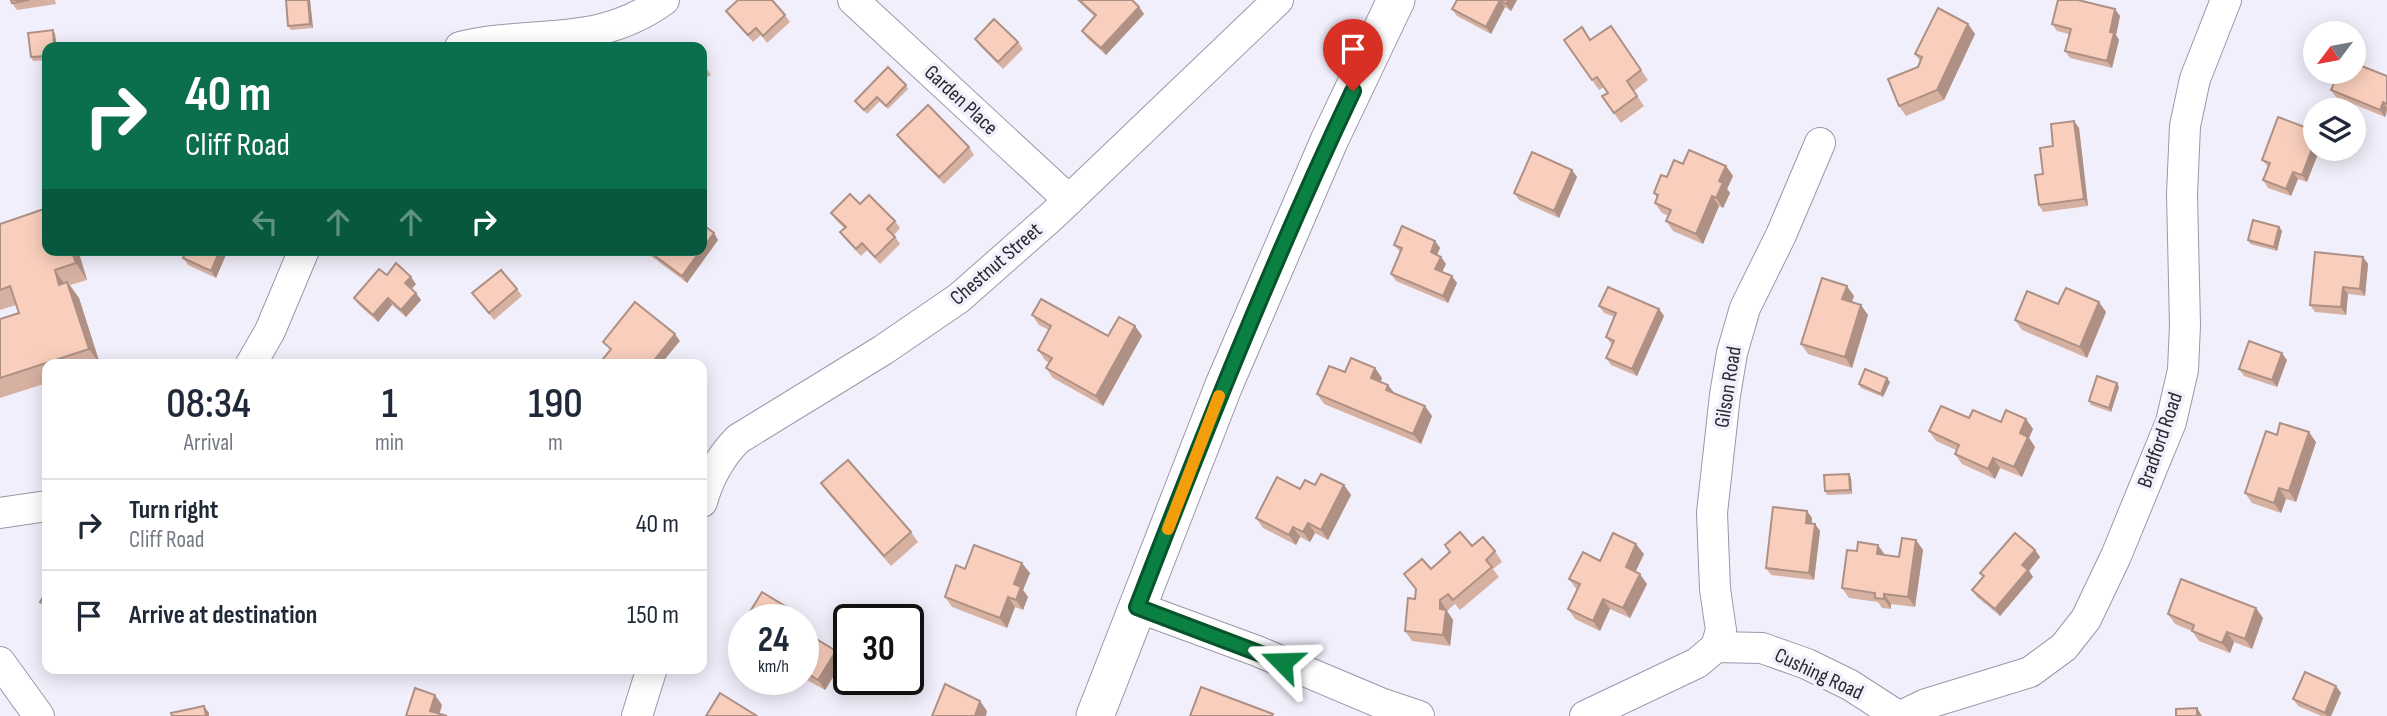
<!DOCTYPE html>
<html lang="en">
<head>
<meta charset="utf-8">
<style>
	body { margin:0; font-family:"Sofia Sans Condensed",sans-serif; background:#f6f6f7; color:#1f2937; height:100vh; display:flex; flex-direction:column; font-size:26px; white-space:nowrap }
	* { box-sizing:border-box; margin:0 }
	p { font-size:23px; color:#747a83 }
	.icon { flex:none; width:38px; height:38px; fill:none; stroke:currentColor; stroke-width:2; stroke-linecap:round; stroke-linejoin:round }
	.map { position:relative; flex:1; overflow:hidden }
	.sheet { position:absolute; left:42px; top:359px; width:665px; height:315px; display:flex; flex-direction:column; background:#fff; border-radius:14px; box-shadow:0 4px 18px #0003 }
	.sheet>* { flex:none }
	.guide { position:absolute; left:42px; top:42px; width:665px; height:214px; border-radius:14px; box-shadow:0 4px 18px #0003; background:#0b6e4f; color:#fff; overflow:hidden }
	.needle { width:46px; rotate:238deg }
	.buttons { position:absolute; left:2303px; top:21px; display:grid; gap:14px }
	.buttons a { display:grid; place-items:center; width:63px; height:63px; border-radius:50%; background:#fff; box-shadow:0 4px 18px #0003; font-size:35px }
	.speed { position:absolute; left:728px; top:604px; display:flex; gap:14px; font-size:35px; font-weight:700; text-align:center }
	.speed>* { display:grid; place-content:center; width:91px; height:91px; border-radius:50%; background:#fff; box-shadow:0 4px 18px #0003; line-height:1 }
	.speed small { font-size:18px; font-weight:400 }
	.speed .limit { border:4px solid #111; border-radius:10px; background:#fff; color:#111 }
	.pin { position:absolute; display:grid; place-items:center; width:60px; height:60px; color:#fff; margin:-72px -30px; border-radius:50% 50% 50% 0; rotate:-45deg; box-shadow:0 0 7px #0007 }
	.pin .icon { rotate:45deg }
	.me { position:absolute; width:77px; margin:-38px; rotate:292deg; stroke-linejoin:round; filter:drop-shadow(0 0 5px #0008) }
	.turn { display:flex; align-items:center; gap:24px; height:147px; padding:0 28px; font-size:32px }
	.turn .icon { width:91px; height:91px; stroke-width:2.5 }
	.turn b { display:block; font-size:49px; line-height:60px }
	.lanes { display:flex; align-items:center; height:66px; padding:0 28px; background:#0003; justify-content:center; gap:35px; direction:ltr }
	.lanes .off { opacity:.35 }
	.eta { display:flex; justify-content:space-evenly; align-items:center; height:119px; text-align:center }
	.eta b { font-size:42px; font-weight:600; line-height:49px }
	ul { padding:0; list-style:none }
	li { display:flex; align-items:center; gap:21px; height:91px; padding:0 28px; border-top:2px solid #e0e1e3 }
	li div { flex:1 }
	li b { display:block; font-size:26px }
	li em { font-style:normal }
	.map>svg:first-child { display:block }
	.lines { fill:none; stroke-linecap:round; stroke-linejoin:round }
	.minor-casing { stroke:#9c96ab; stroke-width:32 }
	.tertiary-casing { stroke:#9c96ab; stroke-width:39 }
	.minor { stroke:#fff; stroke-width:30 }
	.tertiary { stroke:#fff; stroke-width:37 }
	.wall { fill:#d6b1a2 }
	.shaded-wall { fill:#ae9084 }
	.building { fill:#f9cebc; stroke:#ae9084; stroke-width:2 }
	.route-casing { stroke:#07532c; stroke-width:18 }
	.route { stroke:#0b8043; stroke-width:12 }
	.slow { stroke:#f59e0b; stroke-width:12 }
	.labels { text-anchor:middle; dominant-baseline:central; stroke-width:7; stroke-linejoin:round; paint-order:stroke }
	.street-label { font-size:21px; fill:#28262e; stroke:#f2effc }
</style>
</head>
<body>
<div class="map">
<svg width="2387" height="716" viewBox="0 0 2387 716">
	<rect width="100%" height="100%" fill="#f2effc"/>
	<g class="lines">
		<defs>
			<g id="minor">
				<path d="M853,0L1069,200"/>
				<path d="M460,47C534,29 596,49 664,0"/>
				<path d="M251,364L270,331L304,250"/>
				<path d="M702,502C709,477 720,457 738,439L883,350L959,298L1052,216L1278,0"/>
				<path d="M0,513L47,506"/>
				<path d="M1137,607L1257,651L1383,704L1419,716"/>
				<path d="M1716,647L1721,630L1715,589L1712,513L1725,395L1732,353L1745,308L1781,235L1820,143"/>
				<path d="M0,662L39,716"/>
				<path d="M637,716L652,668"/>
				<path d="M1585,716L1697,663L1716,647L1762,648L1807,664L1850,685L1898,716"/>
				<path d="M1901,716L1926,704L2030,672L2064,647L2086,619L2116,556L2171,422L2183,370L2185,325L2182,194L2185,126L2195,79L2226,0"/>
			</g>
			<path id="tertiary" d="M1095,716L1224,385L1329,141L1396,0"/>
		</defs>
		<!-- minor casing -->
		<use href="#minor" class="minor-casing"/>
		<!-- tertiary casing -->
		<use href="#tertiary" class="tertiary-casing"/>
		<!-- minor -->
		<use href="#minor" class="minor"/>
		<!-- tertiary -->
		<use href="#tertiary" class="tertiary"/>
	</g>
	<!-- wall -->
	<g class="wall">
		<path d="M11,0H55L56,4L17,10L12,3Z"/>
		<path d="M310,0L313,28L291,30L288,26Z"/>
		<path d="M1077,0H1132L1139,7L1144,14L1106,55L1087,38L1082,31L1095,17Z"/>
		<path d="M1457,0H1517L1511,11L1505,7L1491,34L1457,16L1452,9Z"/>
		<path d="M726,11L785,15L790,22L767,43L761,35L753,42L731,18Z"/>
		<path d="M2120,16L2116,35L2119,40L2112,68L2070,58L2065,51L2069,34L2057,31L2052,24Z"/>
		<path d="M1968,24L1975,34L1944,100L1906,116L1899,106L1920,61L1915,54Z"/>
		<path d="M1611,26L1648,80L1634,91L1644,106L1621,123L1602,96L1608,93L1604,87L1599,90L1564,40H1591Z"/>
		<path d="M55,34L47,47V60L33,61L31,57Z"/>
		<path d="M975,39L1018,42L1023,49L1003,69L980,46Z"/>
		<path d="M702,61L711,75L702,80Z"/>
		<path d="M2387,76V112L2385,117L2336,97L2331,90Z"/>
		<path d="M906,85L908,89L888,109L880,101L867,114L855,101Z"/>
		<path d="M2278,117L2307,182L2298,179L2291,196L2268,188L2263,180L2268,167L2262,160Z"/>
		<path d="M2079,128L2088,206L2043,212L2039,205L2043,174L2053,146Z"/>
		<path d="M897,135L969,147L974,155L944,184L902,142Z"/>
		<path d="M1683,164L1726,166L1733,176L1727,189L1730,193L1723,208L1719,206L1703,244L1673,231L1666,221L1669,216L1662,213L1655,203L1657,198L1654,193L1667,177Z"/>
		<path d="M1572,170L1577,177L1559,218L1519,200L1514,193Z"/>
		<path d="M860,204L895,221L900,228L894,235L900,244L880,264L867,250L861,256L845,239L840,232L844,228L836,220L831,213Z"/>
		<path d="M0,224L47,250H78L87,280L70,285L79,298L100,364H47V383L0,398V319L19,313L16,305L0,310Z"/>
		<path d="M2279,227L2282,231L2277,251L2250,244L2248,240Z"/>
		<path d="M714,233L718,240L687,283L643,250H702Z"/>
		<path d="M1435,241L1440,248L1437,255L1441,257L1446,264L1442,272L1457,283L1448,303L1396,281L1391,274L1401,253L1394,245Z"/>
		<path d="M228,250L216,278L188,265L183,258Z"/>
		<path d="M2363,257L2368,264L2365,296L2348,294L2346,315L2315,312L2310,305Z"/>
		<path d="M387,275L416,284L412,289L421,300L406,317L392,305L378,322L359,305L354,298Z"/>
		<path d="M517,289L522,296L494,320L472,293Z"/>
		<path d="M1854,296L1852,302L1868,315L1852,368L1808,354L1801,344Z"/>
		<path d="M2058,304L2106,312L2087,358L2022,330L2015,320Z"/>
		<path d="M1599,306L1659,309L1664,316L1637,376L1611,365L1606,358L1612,345L1606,337L1615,317L1604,313Z"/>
		<path d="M1032,315L1108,336L1135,326L1142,336L1103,406L1053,378L1046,368L1049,363L1045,360L1038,350L1049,330L1039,325Z"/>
		<path d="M2287,360L2277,387L2244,376L2239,369Z"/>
		<path d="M1375,368L1382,378L1381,382L1394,394L1432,416L1421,444L1324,404L1317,394L1345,372Z"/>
		<path d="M1890,382L1883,397L1861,388L1859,384Z"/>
		<path d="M2119,387L2111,412L2091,405L2089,401Z"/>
		<path d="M1969,418L2001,422L2026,419L2033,429L2029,438L2035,447L2022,477L2000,468L1995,479L1962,464L1955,454L1956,450L1936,441L1929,431Z"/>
		<path d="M2277,435L2316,442L2296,502L2286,499L2281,513L2252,503L2245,493Z"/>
		<path d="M1851,478L1852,494L1827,495L1825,491Z"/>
		<path d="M821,483L911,532L918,542L891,566L828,493Z"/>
		<path d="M1315,485H1344L1351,495L1328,540L1315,533L1310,542L1300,537L1296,545L1263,528L1256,518L1300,489Z"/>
		<path d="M1807,511L1812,518V524H1815L1820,531L1814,580L1771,575L1766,568Z"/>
		<path d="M1916,540L1923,550L1915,607L1891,604V609L1882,608L1878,602L1849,598L1842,588L1885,555L1899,557Z"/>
		<path d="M1445,545L1472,546L1495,551L1502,562L1493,569L1499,577L1460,610L1455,604L1448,610L1447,612L1453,620L1450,646L1412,641L1405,631L1415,599L1416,590L1404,574L1431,569L1450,552Z"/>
		<path d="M2035,550L2040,557L2029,571L2033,577L2000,616L1977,597L1972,590L1983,577L1980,573Z"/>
		<path d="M1644,554L1635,572L1647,584L1630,618L1610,609L1600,631L1575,619L1568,609L1577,590L1569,579L1600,561Z"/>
		<path d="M965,569L1030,573L1023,590L1028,597L1023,610L1015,607L1007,628L952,607L945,597Z"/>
		<path d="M2168,614L2263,618L2252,649L2234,642L2230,653L2199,641L2192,631L2175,624Z"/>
		<path d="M744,621V650L740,648L733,638Z"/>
		<path d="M803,646L843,661L825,690L803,678Z"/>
		<path d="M2336,686L2341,693L2331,716H2321L2298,706L2293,699Z"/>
	</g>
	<!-- shaded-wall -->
	<g class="shaded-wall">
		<path d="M308,0H310L313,28L310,24Z"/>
		<path d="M1500,0L1505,7L1491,34L1486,27Z"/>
		<path d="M1508,0H1517L1511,11L1506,4Z"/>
		<path d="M1139,7L1144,14L1106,55L1101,48Z"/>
		<path d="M2115,9L2120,16L2116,35L2119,40L2112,68L2107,61L2110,32Z"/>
		<path d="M1968,24L1975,34L1944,100L1937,90Z"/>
		<path d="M53,30L55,34L57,47H54Z"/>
		<path d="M2383,102L2387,108L2385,117L2380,110Z"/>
		<path d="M2074,121L2079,128L2088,206L2084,199Z"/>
		<path d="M2315,141V149H2320L2307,182L2302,175Z"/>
		<path d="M1726,166L1733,176L1727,189L1730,193L1723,208L1716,198L1719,181Z"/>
		<path d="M1572,170L1577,177L1559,218L1554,211Z"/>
		<path d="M2293,172L2298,179L2291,196L2286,189Z"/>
		<path d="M1712,196L1719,206L1703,244L1696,234Z"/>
		<path d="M2279,227L2282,231L2277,251L2274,247Z"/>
		<path d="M714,233L718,240L687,283L682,276Z"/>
		<path d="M1435,241L1440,248L1435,259L1431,252Z"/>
		<path d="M71,250H78L87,280L76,263Z"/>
		<path d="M220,250H228L216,278L211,271Z"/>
		<path d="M1441,257L1446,264L1440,276L1435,269Z"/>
		<path d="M2363,257L2368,264L2365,296L2360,289Z"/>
		<path d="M55,270L66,286L59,285Z"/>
		<path d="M1452,276L1457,283L1448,303L1443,296Z"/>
		<path d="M411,277L416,284L410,290L405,283Z"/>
		<path d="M67,282L79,298L100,364L89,349Z"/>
		<path d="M1847,286L1854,296L1849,309L1842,299Z"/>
		<path d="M2343,287L2348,294L2346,315L2341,307Z"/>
		<path d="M416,293L421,300L406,317L401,310Z"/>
		<path d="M388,298L392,305L378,322L373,315Z"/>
		<path d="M2099,302L2106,312L2087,358L2080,347Z"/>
		<path d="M1861,305L1868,315L1852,368L1845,357Z"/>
		<path d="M1659,309L1664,316L1637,376L1632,369Z"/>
		<path d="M1135,326L1142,336L1103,406L1096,396Z"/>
		<path d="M675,334L680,341L661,364H651Z"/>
		<path d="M2282,353L2287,360L2277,387L2272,380Z"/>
		<path d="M1375,368L1382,378L1378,388L1371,378Z"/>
		<path d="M1887,378L1890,382L1883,397L1881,394Z"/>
		<path d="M2117,383L2119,387L2111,412L2109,408Z"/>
		<path d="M1388,385L1396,395L1386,390Z"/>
		<path d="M1425,406L1432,416L1421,444L1413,434Z"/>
		<path d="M2026,419L2033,429L2029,438L2035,447L2022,477L2014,467L2020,433Z"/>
		<path d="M2309,432L2316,442L2296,502L2289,491Z"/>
		<path d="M1993,458L2000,468L1995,479L1988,469Z"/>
		<path d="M1849,474L1851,478L1852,494L1850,490Z"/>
		<path d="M1344,485L1351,495L1328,540L1321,530Z"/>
		<path d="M2279,488L2286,499L2281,513L2274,503Z"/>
		<path d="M1807,511L1812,518L1811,530L1806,523Z"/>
		<path d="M1308,523L1315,533L1310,542L1303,532Z"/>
		<path d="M1815,524L1820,531L1814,580L1809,573Z"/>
		<path d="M1293,527L1300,537L1296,545L1289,535Z"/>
		<path d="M1916,540L1923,550L1915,607L1908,597Z"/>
		<path d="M1636,544L1644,554L1633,577L1626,567Z"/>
		<path d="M1878,545L1885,555L1877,554Z"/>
		<path d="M2035,550L2040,557L2029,571L2033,577L2000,616L1995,609L2022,565Z"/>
		<path d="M1022,563L1030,573L1023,590L1028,597L1023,610L1016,600L1014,584Z"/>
		<path d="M1640,574L1647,584L1630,618L1623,608Z"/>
		<path d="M1884,594L1891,604V609L1884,599Z"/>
		<path d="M1008,597L1015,607L1007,628L1000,618Z"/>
		<path d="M1603,599L1610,609L1600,631L1593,621Z"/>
		<path d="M1440,600L1453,620L1450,646L1443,635L1440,609Z"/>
		<path d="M2256,608L2263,618L2252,649L2245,639Z"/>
		<path d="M803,620L807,625L803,631Z"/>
		<path d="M2227,632L2234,642L2230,653L2222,643Z"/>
		<path d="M836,651L843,661L825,690L818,680Z"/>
		<path d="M795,679H802L799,684Z"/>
		<path d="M2336,686L2341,693L2331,716H2327L2325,713Z"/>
		<path d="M435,695L442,705L439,716L430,711Z"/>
		<path d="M980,701L987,711L986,716H975Z"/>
		<path d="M204,706L209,713V716H206Z"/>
		<path d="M2197,708L2202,716H2197Z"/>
	</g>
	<!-- building -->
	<g class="building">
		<path d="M11,0H29L12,3Z"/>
		<path d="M286,0H308L310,24L288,26Z"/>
		<path d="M738,0H772L785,15L763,36L756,28L748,35L726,11Z"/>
		<path d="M1079,0H1132L1139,7L1101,48L1082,31L1096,15Z"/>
		<path d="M1457,0H1508L1506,4L1500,0L1486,27L1452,9Z"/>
		<path d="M2058,0H2078L2115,9L2110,32L2114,33L2107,61L2065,51L2071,29L2052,24Z"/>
		<path d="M1938,8L1968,24L1937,90L1899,106L1888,79L1918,67L1922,57L1915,54Z"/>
		<path d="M994,19L1018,42L998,62L975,39Z"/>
		<path d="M1611,26L1641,70L1627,81L1637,96L1614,113L1602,96L1608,93L1597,77L1592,80L1564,40L1582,27L1590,40Z"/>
		<path d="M53,30L54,47H47V56L31,57L28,33Z"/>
		<path d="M702,62L706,67L702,70Z"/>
		<path d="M2354,63L2387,76V104L2383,102L2380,110L2331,90L2339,72H2354Z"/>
		<path d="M888,67L906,85L886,106L877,97L864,110L855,101Z"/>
		<path d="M928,105L969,147L939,177L897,135Z"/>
		<path d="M2278,117L2315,131V141L2302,175L2293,172L2286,189L2263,180L2270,163L2262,160Z"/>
		<path d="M2074,121L2084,199L2039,205L2035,175L2043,174L2040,148L2053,146L2051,124Z"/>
		<path d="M1689,150L1726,166L1719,181L1723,183L1716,198L1712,196L1696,234L1666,221L1671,210L1655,203L1658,195L1654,193L1661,175L1667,177L1674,160L1683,164Z"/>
		<path d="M1532,152L1572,170L1554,211L1514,193Z"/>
		<path d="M850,194L860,204L869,195L895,221L887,229L895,237L875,257L862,243L856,249L840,232L846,227L831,213Z"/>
		<path d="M47,208V250H71L76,263L55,270L59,285L67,282L89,349L0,378V319L19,313L10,286L0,290V224Z"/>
		<path d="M2253,220L2279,227L2274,247L2248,240Z"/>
		<path d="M702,224L714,233L702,249Z"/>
		<path d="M1402,226L1435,241L1431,252L1441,257L1435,269L1452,276L1443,296L1391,274L1402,248L1394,245Z"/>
		<path d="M187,250H220L211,271L183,258Z"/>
		<path d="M647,250H701L682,276Z"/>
		<path d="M2315,252L2363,257L2360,289L2343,287L2341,307L2310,305Z"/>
		<path d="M396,263L411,277L405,283L416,293L401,310L388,298L373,315L354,298L379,269L387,275Z"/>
		<path d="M501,270L517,289L489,313L472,293Z"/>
		<path d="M1822,278L1847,286L1842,299L1861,305L1845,357L1801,344Z"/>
		<path d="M1608,287L1659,309L1632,369L1606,358L1614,341L1606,337L1616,313L1599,306Z"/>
		<path d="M2066,288L2099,302L2080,347L2015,320L2027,291L2058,304Z"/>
		<path d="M1041,299L1108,336L1119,317L1135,326L1096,396L1046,368L1052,358L1038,350L1051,326L1032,315Z"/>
		<path d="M635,302L675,334L651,364H599L611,349L603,342Z"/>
		<path d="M2249,341L2282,353L2272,380L2239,369Z"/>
		<path d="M1351,358L1375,368L1371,378L1388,385L1386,390L1425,406L1413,434L1317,394L1329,366L1345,372Z"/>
		<path d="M1865,369L1887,378L1881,394L1859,384Z"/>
		<path d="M2097,376L2117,383L2109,408L2089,401Z"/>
		<path d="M1941,406L1969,418L1973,410L2001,422L2006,410L2026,419L2020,433L2028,437L2014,467L1993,458L1988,469L1955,454L1959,445L1929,431Z"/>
		<path d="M2280,423L2309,432L2289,491L2279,488L2274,503L2245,493L2266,431L2277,435Z"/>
		<path d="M848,460L911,532L884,556L821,483Z"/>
		<path d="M1321,474L1344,485L1321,530L1308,523L1303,532L1293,527L1289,535L1256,518L1277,477L1300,489L1305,480L1315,485Z"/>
		<path d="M1849,474L1850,490L1825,491L1824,475Z"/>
		<path d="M1773,507L1807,511L1806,523L1815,524L1809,573L1766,568Z"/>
		<path d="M1460,532L1472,546L1483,537L1495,551L1486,560L1492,567L1453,600L1448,594L1440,600V609L1446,610L1443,635L1405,631L1408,598L1415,599L1416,589L1404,574L1422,559L1431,569L1450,552L1445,545Z"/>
		<path d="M1613,533L1636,544L1626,567L1640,574L1623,608L1603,599L1593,621L1568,609L1580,584L1569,579L1583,552L1600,561Z"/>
		<path d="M2015,533L2035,550L2022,565L2028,570L1995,609L1972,590L1984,576L1980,573Z"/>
		<path d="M1902,538L1916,540L1908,597L1884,594V599L1875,598V593L1842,588L1847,550L1857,551L1858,542L1878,545L1877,554L1899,557Z"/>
		<path d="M974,545L1022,563L1014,584L1021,587L1016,600L1008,597L1000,618L945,597L956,565L965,569Z"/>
		<path d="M2181,579L2256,608L2245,639L2227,632L2222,643L2192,631L2194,625L2168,614Z"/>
		<path d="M47,591V606L40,602Z"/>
		<path d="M762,592L800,615L797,620H745Z"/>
		<path d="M744,621V645L733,638Z"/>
		<path d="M810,635L836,651L818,680L803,671V646Z"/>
		<path d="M2305,672L2336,686L2325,713L2293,699Z"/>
		<path d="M945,684L980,701L975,716H932Z"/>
		<path d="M1201,687L1273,714L1272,716H1190Z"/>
		<path d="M415,688L435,695L430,711L447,716H406Z"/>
		<path d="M720,693L757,716H706Z"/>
		<path d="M204,706L206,716H172L171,713Z"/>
		<path d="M2197,708V716H2176V709Z"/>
	</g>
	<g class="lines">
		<defs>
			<path id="route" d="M1282,662L1137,607C1204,433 1273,260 1353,91"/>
		</defs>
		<!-- route casing -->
		<use href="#route" class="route-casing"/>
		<!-- route -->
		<use href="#route" class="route"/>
		<!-- slow -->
		<path class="slow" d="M1168,529L1219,396"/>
	</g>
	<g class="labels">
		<!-- street labels -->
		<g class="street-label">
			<text transform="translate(961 100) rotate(43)">Garden Place</text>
			<text transform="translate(996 264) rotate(-41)">Chestnut Street</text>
			<text transform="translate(1728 387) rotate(-81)">Gilson Road</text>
			<text transform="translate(2160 440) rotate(-71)">Bradford Road</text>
			<text transform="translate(1819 674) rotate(25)">Cushing Road</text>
		</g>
	</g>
</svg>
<div class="buttons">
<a><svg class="needle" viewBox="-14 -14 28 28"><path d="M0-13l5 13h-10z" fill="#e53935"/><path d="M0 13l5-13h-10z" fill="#747a83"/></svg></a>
<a><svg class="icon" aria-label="layers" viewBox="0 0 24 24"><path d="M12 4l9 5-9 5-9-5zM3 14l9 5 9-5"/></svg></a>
</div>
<div class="speed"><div>24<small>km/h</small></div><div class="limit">30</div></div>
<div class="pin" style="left:1353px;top:91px;background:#d93025"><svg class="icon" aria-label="arrive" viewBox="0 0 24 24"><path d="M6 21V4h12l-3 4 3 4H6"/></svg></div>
<svg class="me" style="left:1282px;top:662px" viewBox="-20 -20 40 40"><path d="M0-17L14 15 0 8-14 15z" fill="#0b8043" stroke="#fff" stroke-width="4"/></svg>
<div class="guide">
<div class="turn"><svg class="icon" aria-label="right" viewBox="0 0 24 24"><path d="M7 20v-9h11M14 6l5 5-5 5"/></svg><div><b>40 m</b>Cliff Road</div></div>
<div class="lanes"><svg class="icon off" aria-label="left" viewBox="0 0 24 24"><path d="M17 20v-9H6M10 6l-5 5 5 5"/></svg><svg class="icon off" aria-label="ahead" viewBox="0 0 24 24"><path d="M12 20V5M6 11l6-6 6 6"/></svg><svg class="icon off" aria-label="ahead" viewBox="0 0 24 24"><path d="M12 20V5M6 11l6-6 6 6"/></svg><svg class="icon" aria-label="right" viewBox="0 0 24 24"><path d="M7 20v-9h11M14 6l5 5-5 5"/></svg></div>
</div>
<section class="sheet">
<div class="eta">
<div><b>08:34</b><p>Arrival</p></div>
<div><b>1</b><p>min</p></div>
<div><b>190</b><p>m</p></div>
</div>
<ul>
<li><svg class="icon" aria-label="right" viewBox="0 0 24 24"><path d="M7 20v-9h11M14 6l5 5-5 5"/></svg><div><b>Turn right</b><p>Cliff Road</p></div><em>40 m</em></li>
<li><svg class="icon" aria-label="arrive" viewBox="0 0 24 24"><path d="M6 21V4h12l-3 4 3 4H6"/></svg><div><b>Arrive at destination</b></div><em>150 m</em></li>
</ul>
</section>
</div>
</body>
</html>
